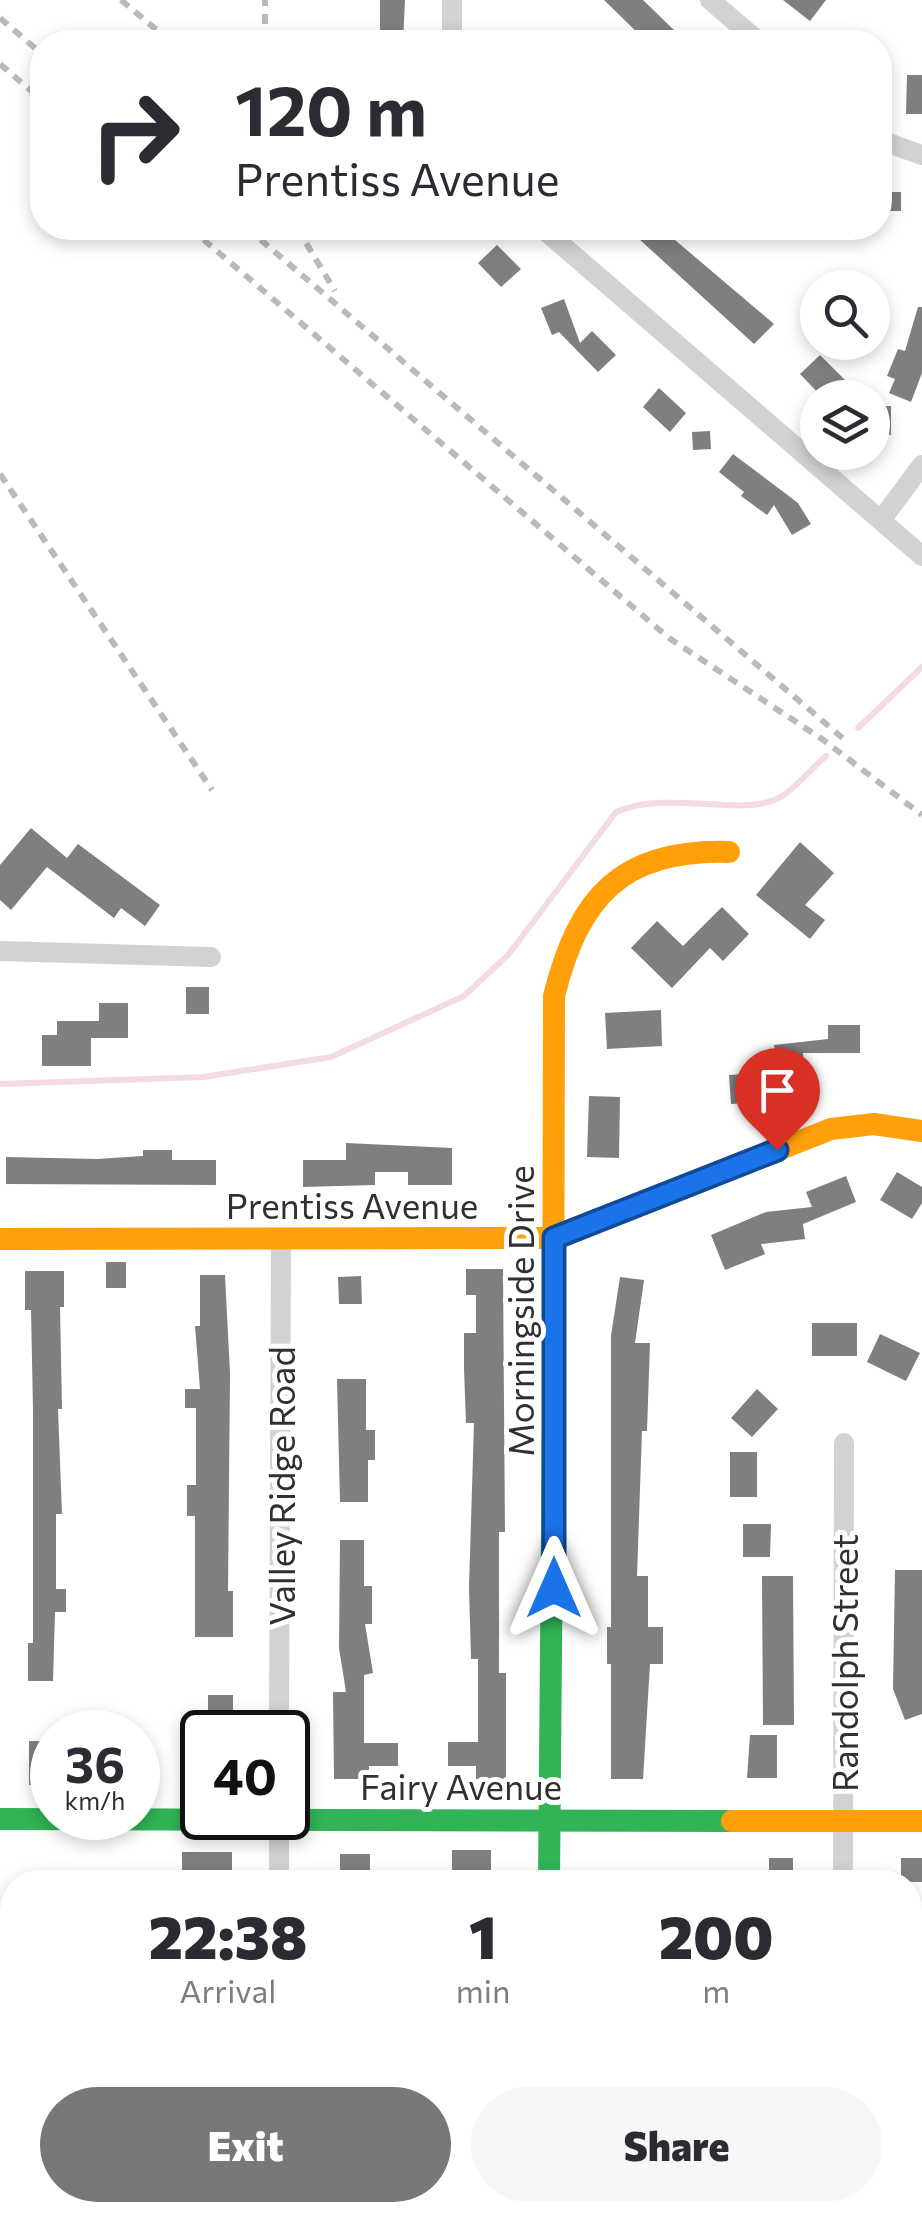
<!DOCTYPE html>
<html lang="en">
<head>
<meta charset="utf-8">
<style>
	body { margin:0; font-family:Commissioner,sans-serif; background:#f7f7f7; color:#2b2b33; height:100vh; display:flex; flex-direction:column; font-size:38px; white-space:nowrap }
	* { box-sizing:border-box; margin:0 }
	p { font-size:32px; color:#7c7c81 }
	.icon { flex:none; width:55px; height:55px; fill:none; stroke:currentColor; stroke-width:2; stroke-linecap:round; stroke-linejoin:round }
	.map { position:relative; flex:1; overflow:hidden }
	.panel { position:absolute; left:0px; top:1870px; width:922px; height:352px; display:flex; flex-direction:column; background:#fff; border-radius:40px 40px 0 0; box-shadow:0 5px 15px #0003 }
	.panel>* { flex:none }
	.top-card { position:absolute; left:30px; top:30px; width:862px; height:210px; border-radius:40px; box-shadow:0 5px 15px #0003; background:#fff; color:#2b2b33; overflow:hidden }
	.tools { position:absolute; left:800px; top:270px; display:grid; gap:20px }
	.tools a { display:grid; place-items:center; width:90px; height:90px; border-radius:50%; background:#fff; box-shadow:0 5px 15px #0003; font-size:50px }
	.speed { position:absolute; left:30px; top:1710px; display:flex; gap:20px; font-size:50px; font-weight:700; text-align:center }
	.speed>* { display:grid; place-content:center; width:130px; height:130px; border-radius:50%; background:#fff; box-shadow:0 5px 15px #0003; line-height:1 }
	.speed small { font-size:25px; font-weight:400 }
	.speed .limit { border:5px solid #111; border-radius:15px; background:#fff; color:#111 }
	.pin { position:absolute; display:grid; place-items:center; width:85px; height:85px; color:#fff; margin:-102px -42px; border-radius:50% 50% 50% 0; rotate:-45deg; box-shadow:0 0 10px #0007 }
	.pin .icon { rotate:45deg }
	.me { position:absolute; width:110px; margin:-55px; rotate:0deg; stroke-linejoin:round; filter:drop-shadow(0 0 8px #0008) }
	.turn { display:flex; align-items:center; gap:35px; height:210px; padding:0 40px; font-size:45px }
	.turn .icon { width:130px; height:130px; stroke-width:2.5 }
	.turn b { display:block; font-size:70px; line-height:85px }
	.eta { display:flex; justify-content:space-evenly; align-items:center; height:170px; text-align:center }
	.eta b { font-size:60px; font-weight:800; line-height:70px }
	.button { display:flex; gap:20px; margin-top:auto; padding:20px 40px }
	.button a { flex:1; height:115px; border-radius:60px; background:#787878; color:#fff; font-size:40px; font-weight:800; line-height:115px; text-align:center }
	.button a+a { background:#f7f7f7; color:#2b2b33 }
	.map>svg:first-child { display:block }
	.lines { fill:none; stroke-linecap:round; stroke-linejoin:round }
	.stream { stroke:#f2dbe7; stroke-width:6 }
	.building { fill:#7f7f7f }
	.street { stroke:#d2d2d2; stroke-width:20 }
	.fast { stroke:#30b455; stroke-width:22 }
	.slow { stroke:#ff9f0a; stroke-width:22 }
	.rail { stroke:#bababa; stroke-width:6; stroke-dasharray:10 8; stroke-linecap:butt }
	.route-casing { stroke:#114b97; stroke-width:25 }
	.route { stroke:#1a73e8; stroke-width:18 }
	.labels { text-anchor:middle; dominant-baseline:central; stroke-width:10; stroke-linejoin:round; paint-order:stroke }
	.street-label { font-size:35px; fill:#303030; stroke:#fff }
</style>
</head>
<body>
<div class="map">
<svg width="922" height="2222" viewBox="0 0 922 2222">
	<rect width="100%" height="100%" fill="#fff"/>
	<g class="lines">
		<!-- stream -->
		<g class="stream">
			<path d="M858,728L922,667"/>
			<path d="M0,1084L204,1077L331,1057L464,996L509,954L616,812C670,789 739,818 779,798C795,789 811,769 826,756"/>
		</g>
	</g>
	<!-- building -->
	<g class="building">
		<path d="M380,0H405L403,42H380Z"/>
		<path d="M604,0H643L676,32L666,42H647Z"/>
		<path d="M783,0H826L810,21Z"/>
		<path d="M907,75H922V114H906Z"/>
		<rect x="880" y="192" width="21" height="19"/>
		<path d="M627,228H687L675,240L774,324L754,344Z"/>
		<path d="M497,245L521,269L501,287L478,263Z"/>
		<path d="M564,299L580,343L592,331L616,355L598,372L559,332L552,335L541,308Z"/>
		<path d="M918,307H922V373L911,402L889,393L895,379L887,376L898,349L905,351Z"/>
		<path d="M820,355L847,382L831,398H823L800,374Z"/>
		<path d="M659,388L686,413L670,432L643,407Z"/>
		<rect x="872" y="406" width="19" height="29"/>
		<path d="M710,431L711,449L693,450L692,432Z"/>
		<path d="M733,454L798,503L811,524L792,535L774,505L767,515L741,496L744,492L719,472Z"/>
		<path d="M31,828L67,858L78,844L160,905L145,926L121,908L114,918L47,867L11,910L0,900V865Z"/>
		<path d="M800,842L834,873L805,905L825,920L810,939L756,895Z"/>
		<path d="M722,907L749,934L723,961L710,948L672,988L631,948L657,921L683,946Z"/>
		<rect x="186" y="987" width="23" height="27"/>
		<path d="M99,1003H128V1038H91V1066H42V1035H57V1021H99Z"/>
		<path d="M661,1010L662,1046L607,1049L605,1013Z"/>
		<path d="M828,1025H860V1053H803L804,1068L777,1072L774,1045L828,1039Z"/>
		<path d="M763,1073L764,1102L731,1104L729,1075Z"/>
		<path d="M589,1096L620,1097L619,1158L587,1157Z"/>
		<path d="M346,1143L452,1148V1185H408V1172H375V1185L303,1187V1160H346Z"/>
		<path d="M143,1150H172V1160H216V1185L6,1184V1157L97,1159L143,1156Z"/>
		<path d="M897,1172L922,1187V1203L912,1219L880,1200Z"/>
		<path d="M846,1176L856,1202L803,1224L805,1239L761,1244L765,1254L725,1270L711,1235L766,1212L812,1207L806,1192Z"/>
		<rect x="106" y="1262" width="20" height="26"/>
		<path d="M466,1269H503L505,1532H499V1673H506V1779H476V1766H448V1742H478V1659H471L469,1587L474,1423H466L464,1369V1333H476V1295H466Z"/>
		<path d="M25,1271H64V1307H60L62,1409H58L62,1514H56V1589H66V1612H55L53,1681H28V1643H33V1409L31,1310H25Z"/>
		<path d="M200,1275H225L230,1373L228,1591H233V1637H195V1516H187V1485H196V1408H185V1389H200L195,1326H200Z"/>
		<path d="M361,1276L362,1304H339L338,1277Z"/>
		<path d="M620,1277L644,1280L635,1343H650L647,1431H642L637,1576H648V1627H663V1664H650L643,1779H611V1664H607V1627H611V1336Z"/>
		<rect x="812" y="1323" width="45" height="33"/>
		<path d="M880,1334L920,1353L906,1381L867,1362Z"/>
		<path d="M337,1379H366V1430H375V1460H368V1502H340Z"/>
		<path d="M757,1389L778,1409L752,1437L731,1418Z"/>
		<rect x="730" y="1452" width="27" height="45"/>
		<path d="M743,1524H771L770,1557H743Z"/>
		<path d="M340,1540H364V1586H372V1624H365L373,1673L364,1675V1743H398V1766H369V1779H334L333,1692H346L339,1648Z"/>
		<path d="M895,1570H922V1714L905,1720L893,1689Z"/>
		<path d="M762,1576H793L794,1725H763Z"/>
		<rect x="208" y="1695" width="25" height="31"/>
		<path d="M750,1735H777V1778H747Z"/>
		<rect x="29" y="1741" width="23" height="44"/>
		<rect x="452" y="1850" width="39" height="32"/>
		<path d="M182,1852H232V1882H198V1874H182Z"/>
		<rect x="340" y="1854" width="30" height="28"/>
		<rect x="769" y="1858" width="24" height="24"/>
		<rect x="901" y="1858" width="21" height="24"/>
	</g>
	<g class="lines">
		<!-- street -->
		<g class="street">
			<path d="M710,0L759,42"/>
			<path d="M452,42V0"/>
			<path d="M880,140L922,155"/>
			<path d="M542,228L922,556"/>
			<path d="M882,519L922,465"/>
			<path d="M0,951L211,957"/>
			<path d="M279,1732L281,1239"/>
			<path d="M279,1882V1818"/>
			<path d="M843,1882L844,1443"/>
			<path d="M552,2210V2222"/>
			<path d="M279,2222V2210"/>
			<path d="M842,2222V2210"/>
		</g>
		<!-- fast -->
		<g class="fast">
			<path d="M0,1819L732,1821"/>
			<path d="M549,1882L553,1416"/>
		</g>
		<!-- slow -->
		<g class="slow">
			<path d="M0,1239L555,1238L831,1129L874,1124L922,1131"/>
			<path d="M553,1416L554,996C579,896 622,849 729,852"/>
			<path d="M732,1821H922"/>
		</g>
		<!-- rail -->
		<g class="rail">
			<path d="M121,0L171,42"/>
			<path d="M0,18L42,54"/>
			<path d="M265,42V0"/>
			<path d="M0,64L42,100"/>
			<path d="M190,228L669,638L822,739L922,815"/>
			<path d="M247,228L846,741"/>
			<path d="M297,228L335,291"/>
			<path d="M0,474L212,790"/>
		</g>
	</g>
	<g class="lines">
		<defs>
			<path id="route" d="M554,1588V1238L777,1150"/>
		</defs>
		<!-- route casing -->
		<use href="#route" class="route-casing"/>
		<!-- route -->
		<use href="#route" class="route"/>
	</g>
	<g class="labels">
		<!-- street labels -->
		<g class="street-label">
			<text x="352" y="1204">Prentiss Avenue</text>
			<text transform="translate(519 1311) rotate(-90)">Morningside Drive</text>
			<text transform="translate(280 1486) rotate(-90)">Valley Ridge Road</text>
			<text transform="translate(843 1663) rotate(-90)">Randolph Street</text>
			<text x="461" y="1785">Fairy Avenue</text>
		</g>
	</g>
</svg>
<div class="tools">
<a><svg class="icon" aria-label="search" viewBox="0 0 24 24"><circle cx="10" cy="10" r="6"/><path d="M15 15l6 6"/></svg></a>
<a><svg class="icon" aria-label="layers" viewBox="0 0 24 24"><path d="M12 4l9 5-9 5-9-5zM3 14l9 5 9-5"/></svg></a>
</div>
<div class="speed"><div>36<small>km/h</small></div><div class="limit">40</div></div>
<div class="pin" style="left:777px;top:1150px;background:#d93025"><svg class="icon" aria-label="arrive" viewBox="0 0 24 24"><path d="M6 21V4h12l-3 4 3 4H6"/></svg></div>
<svg class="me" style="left:554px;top:1588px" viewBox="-20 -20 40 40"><path d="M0-17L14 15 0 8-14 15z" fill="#1a73e8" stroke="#fff" stroke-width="4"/></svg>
<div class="top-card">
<div class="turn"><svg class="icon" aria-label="right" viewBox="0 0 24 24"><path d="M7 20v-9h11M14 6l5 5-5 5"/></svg><div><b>120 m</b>Prentiss Avenue</div></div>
</div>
<section class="panel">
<div class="eta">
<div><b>22:38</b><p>Arrival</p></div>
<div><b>1</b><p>min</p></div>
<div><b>200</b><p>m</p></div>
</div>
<div class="button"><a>Exit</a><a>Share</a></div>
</section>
</div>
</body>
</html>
